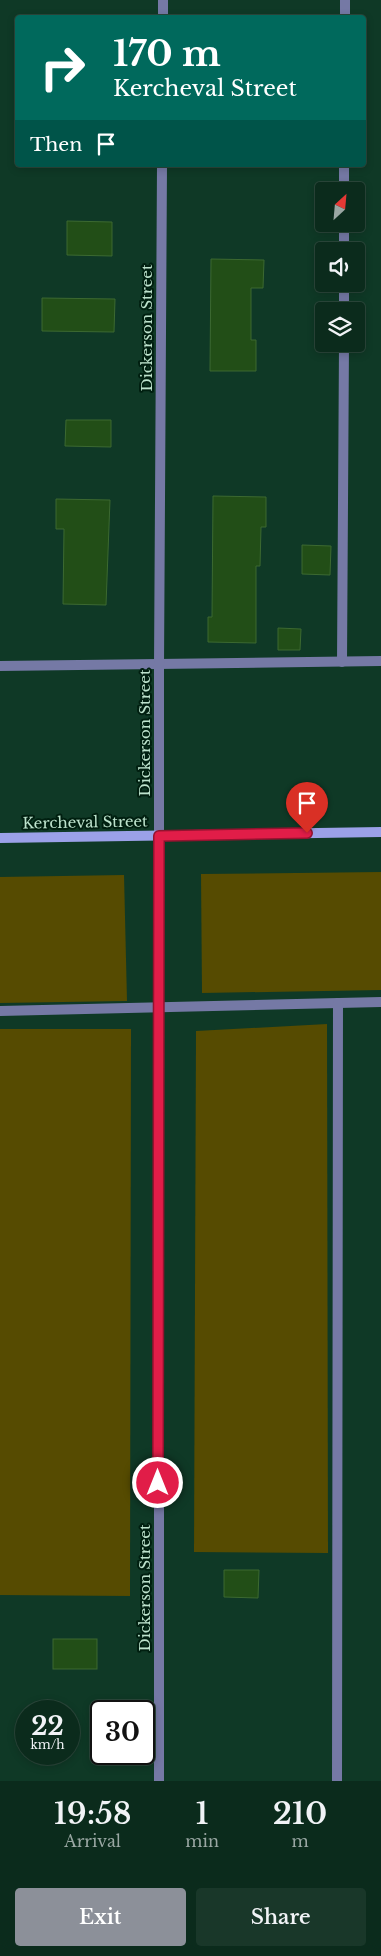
<!DOCTYPE html>
<html lang="en">
<head>
<meta charset="utf-8">
<style>
	body { margin:0; font-family:"Libre Baskerville",serif; background:#193729; color:#f1f3f6; height:100vh; display:flex; flex-direction:column; font-size:19px; white-space:nowrap }
	* { box-sizing:border-box; margin:0 }
	p { font-size:16px; color:#9aa7a3 }
	.icon { flex:none; width:28px; height:28px; fill:none; stroke:currentColor; stroke-width:2; stroke-linecap:round; stroke-linejoin:round }
	.map { position:relative; height:1781px; overflow:hidden }
	.details { display:flex; flex-direction:column; background:#0b2b1c; flex:1 }
	.details>* { flex:none }
	.banner { position:absolute; left:15px; top:15px; width:351px; height:152px; border-radius:5px; box-shadow:0 2px 8px #0003,0 0 0 1px #2b473b; background:#00695c; color:#fff; overflow:hidden }
	.needle { width:32px; rotate:26deg }
	.tools { position:absolute; left:315px; top:182px; display:grid; gap:10px }
	.tools a { display:grid; place-items:center; width:50px; height:50px; border-radius:5px; background:#0b2b1c; box-shadow:0 2px 8px #0003,0 0 0 1px #2b473b; font-size:25px }
	.speed { position:absolute; left:15px; top:1700px; display:flex; gap:10px; font-size:25px; font-weight:700; text-align:center }
	.speed>* { display:grid; place-content:center; width:65px; height:65px; border-radius:50%; background:#0b2b1c; box-shadow:0 2px 8px #0003,0 0 0 1px #2b473b; line-height:1 }
	.speed small { font-size:12px; font-weight:400 }
	.speed .limit { border:2px solid #111; border-radius:8px; background:#fff; color:#111 }
	.pin { position:absolute; display:grid; place-items:center; width:42px; height:42px; color:#fff; margin:-51px -21px; border-radius:50% 50% 50% 0; rotate:-45deg; box-shadow:0 0 5px #0007 }
	.pin .icon { rotate:45deg }
	.me { position:absolute; width:55px; margin:-28px; rotate:0deg; stroke-linejoin:round; filter:drop-shadow(0 0 4px #0008) }
	.turn { display:flex; align-items:center; gap:18px; height:105px; padding:0 15px; font-size:22px }
	.turn .icon { width:65px; height:65px; stroke-width:2.5 }
	.turn b { display:block; font-size:35px; line-height:42px }
	.then { display:flex; align-items:center; height:48px; padding:0 15px; background:#0003; gap:10px; font-size:19px }
	.eta { display:flex; justify-content:space-evenly; align-items:center; height:85px; text-align:center }
	.eta b { font-size:30px; font-weight:600; line-height:35px }
	.button { display:flex; gap:10px; margin-top:auto; padding:10px 15px }
	.button a { flex:1; height:58px; border-radius:5px; background:#8c9099; color:#fff; font-size:20px; font-weight:600; line-height:58px; text-align:center }
	.button a+a { background:#193729; color:#f1f3f6 }
	.map>svg:first-child { display:block }
	.green { fill:#564b01 }
	.building { fill:#224e17; stroke:#3c6931 }
	.lines { fill:none; stroke-linecap:round; stroke-linejoin:round }
	.lane { stroke:#7579a5; stroke-width:10 }
	.street { stroke:#7579a5; stroke-width:10 }
	.secondary { stroke:#9ba1e8; stroke-width:10 }
	.route-casing { stroke:#92132f; stroke-width:12 }
	.route { stroke:#e11d48; stroke-width:9 }
	.labels { text-anchor:middle; dominant-baseline:central; stroke-width:4; stroke-linejoin:round; paint-order:stroke }
	.street-label { font-size:15px; fill:#bde3cd; stroke:#001f10 }
</style>
</head>
<body>
<div class="map">
<svg width="381" height="1781" viewBox="0 0 381 1781">
	<rect width="100%" height="100%" fill="#0f3926"/>
	<!-- green -->
	<g class="green">
		<path d="M381,872V990L202,993L201,874Z"/>
		<path d="M124,875L127,1001L0,1003V877Z"/>
		<path d="M327,1024L328,1553L194,1552L196,1031Z"/>
		<path d="M0,1029H131L130,1596L0,1595Z"/>
	</g>
	<!-- building -->
	<g class="building">
		<path d="M67,221L112,222V256L67,255Z"/>
		<path d="M211,259L264,260L263,288H251V340H256V371H210Z"/>
		<path d="M42,298L115,299L114,332L42,331Z"/>
		<path d="M66,420H111V447L65,446Z"/>
		<path d="M213,496L266,497V527H261L260,566H256V643L208,642V617H212Z"/>
		<path d="M56,499L110,500L106,605L63,604L64,529H56Z"/>
		<path d="M302,545L331,546L330,575L302,574Z"/>
		<path d="M278,628L301,629L300,650H278Z"/>
		<path d="M224,1570H259L258,1598L224,1597Z"/>
		<rect x="53" y="1639" width="44" height="30"/>
	</g>
	<g class="lines">
		<!-- lane -->
		<g class="lane">
			<path d="M345,18V0"/>
			<path d="M344,191V165"/>
			<path d="M344,251V224"/>
			<path d="M344,311V284"/>
			<path d="M342,662L344,344"/>
			<path d="M0,666L381,661"/>
			<path d="M0,1011L381,1002"/>
			<path d="M337,1781L338,1003"/>
		</g>
		<!-- street -->
		<g class="street">
			<path d="M163,18V0"/>
			<path d="M159,1781V666L162,165"/>
		</g>
		<!-- secondary -->
		<path class="secondary" d="M0,838L381,832"/>
	</g>
	<g class="lines">
		<defs>
			<path id="route" d="M158,1483L159,836L307,833"/>
		</defs>
		<!-- route casing -->
		<use href="#route" class="route-casing"/>
		<!-- route -->
		<use href="#route" class="route"/>
	</g>
	<g class="labels">
		<!-- street labels -->
		<g class="street-label">
			<text transform="translate(146 328) rotate(-90)">Dickerson Street</text>
			<text transform="translate(144 733) rotate(-90)">Dickerson Street</text>
			<text transform="translate(85 822) rotate(-1)">Kercheval Street</text>
			<text transform="translate(144 1588) rotate(-90)">Dickerson Street</text>
		</g>
	</g>
</svg>
<div class="tools">
<a><svg class="needle" viewBox="-14 -14 28 28"><path d="M0-13l5 13h-10z" fill="#e53935"/><path d="M0 13l5-13h-10z" fill="#9aa7a3"/></svg></a>
<a><svg class="icon" aria-label="sound" viewBox="0 0 24 24"><path d="M4 9h4l5-4v14l-5-4H4zM17 9q2 3 0 6"/></svg></a>
<a><svg class="icon" aria-label="layers" viewBox="0 0 24 24"><path d="M12 4l9 5-9 5-9-5zM3 14l9 5 9-5"/></svg></a>
</div>
<div class="speed"><div>22<small>km/h</small></div><div class="limit">30</div></div>
<div class="pin" style="left:307px;top:833px;background:#d93025"><svg class="icon" aria-label="arrive" viewBox="0 0 24 24"><path d="M6 21V4h12l-3 4 3 4H6"/></svg></div>
<svg class="me" style="left:158px;top:1483px" viewBox="-20 -20 40 40"><circle r="17" fill="#e11d48" stroke="#fff" stroke-width="3"/><path d="M0-11L8 9 0 5-8 9z" fill="#fff"/></svg>
<div class="banner">
<div class="turn"><svg class="icon" aria-label="right" viewBox="0 0 24 24"><path d="M7 20v-9h11M14 6l5 5-5 5"/></svg><div><b>170 m</b>Kercheval Street</div></div>
<div class="then">Then<svg class="icon" aria-label="arrive" viewBox="0 0 24 24"><path d="M6 21V4h12l-3 4 3 4H6"/></svg></div>
</div>
</div>
<section class="details">
<div class="eta">
<div><b>19:58</b><p>Arrival</p></div>
<div><b>1</b><p>min</p></div>
<div><b>210</b><p>m</p></div>
</div>
<div class="button"><a>Exit</a><a>Share</a></div>
</section>
</body>
</html>
